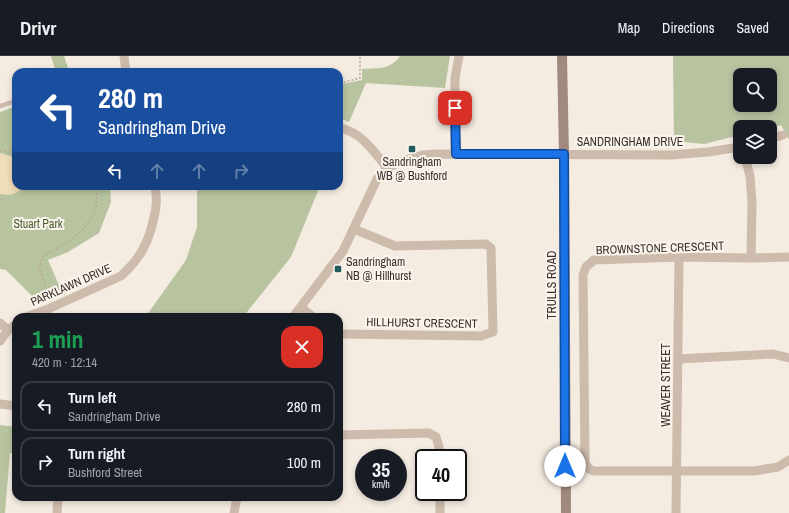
<!DOCTYPE html>
<html lang="en">
<head>
<meta charset="utf-8">
<style>
	body { margin:0; font-family:"Archivo Narrow",sans-serif; background:#20242c; color:#f1f3f6; height:100vh; display:flex; flex-direction:column; font-size:15px; white-space:nowrap }
	* { box-sizing:border-box; margin:0 }
	p { font-size:13px; color:#9ea1a6 }
	.icon { flex:none; width:22px; height:22px; fill:none; stroke:currentColor; stroke-width:2; stroke-linecap:round; stroke-linejoin:round }
	.map { position:relative; flex:1; overflow:hidden }
	.side { position:absolute; left:12px; top:257px; width:331px; height:188px; display:flex; flex-direction:column; background:#171b24; border-radius:12px; box-shadow:0 2px 6px #0003 }
	.side>* { flex:none }
	.hud { position:absolute; left:12px; top:12px; width:331px; height:122px; border-radius:12px; box-shadow:0 2px 6px #0003; background:#1a4fa0; color:#fff; overflow:hidden }
	.buttons { position:absolute; left:733px; top:12px; display:grid; gap:8px }
	.buttons a { display:grid; place-items:center; width:44px; height:44px; border-radius:8px; background:#171b24; box-shadow:0 2px 6px #0003; font-size:20px }
	.speed { position:absolute; left:355px; top:393px; display:flex; gap:8px; font-size:20px; font-weight:700; text-align:center }
	.speed>* { display:grid; place-content:center; width:52px; height:52px; border-radius:50%; background:#171b24; box-shadow:0 2px 6px #0003; line-height:1 }
	.speed small { font-size:10px; font-weight:400 }
	.speed .limit { border:2px solid #111; border-radius:6px; background:#fff; color:#111 }
	.pin { position:absolute; display:grid; place-items:center; width:34px; height:34px; color:#fff; margin:-17px; border-radius:8px; box-shadow:0 2px 6px #0006 }
	.me { position:absolute; width:44px; margin:-22px; rotate:0deg; stroke-linejoin:round; filter:drop-shadow(0 0 3px #0008) }
	.turn { display:flex; align-items:center; gap:14px; height:84px; padding:0 20px; font-size:18px }
	.turn .icon { width:52px; height:52px; stroke-width:2.5 }
	.turn b { display:block; font-size:28px; line-height:34px }
	.lanes { display:flex; align-items:center; height:38px; padding:0 20px; background:#0003; justify-content:center; gap:20px; direction:ltr }
	.lanes .off { opacity:.35 }
	.round { display:grid; place-items:center; flex:none; width:42px; height:42px; border-radius:12px; background:#20242c }
	.summary { display:flex; align-items:center; justify-content:space-between; height:68px; padding:0 20px }
	h1 { font-size:24px; font-weight:700; line-height:30px; color:#1e9e55 }
	ul { padding:0; list-style:none }
	li { display:flex; align-items:center; gap:12px; height:50px; margin:0 8px 6px; padding:0 12px; border:2px solid #363941; border-radius:12px }
	li div { flex:1 }
	li b { display:block; font-size:15px }
	li em { font-style:normal }
	header { display:flex; align-items:center; gap:24px; box-sizing:border-box; height:56px; padding:0 20px; background:#171b24; border-bottom:1px solid #363941 }
	header strong { font-size:19px }
	nav { display:flex; gap:22px; margin-inline-start:auto; font-size:14px }
	.map>svg:first-child { display:block }
	.green { fill:#b8c4a0; fill-rule:evenodd }
	.sand { fill:#efdcb8 }
	.lines { fill:none; stroke-linecap:round; stroke-linejoin:round }
	.path { stroke:#b9a596; stroke-width:1.5; stroke-dasharray:2 2; stroke-linecap:butt }
	.lane { stroke:#cdbbac; stroke-width:4.5 }
	.street { stroke:#cdbbac; stroke-width:9 }
	.secondary { stroke:#a18a7d; stroke-width:10 }
	.route-casing { stroke:#114b97; stroke-width:10 }
	.route { stroke:#1a73e8; stroke-width:7 }
	.poi-dot { fill:#1f5a5e; stroke:#fbf5ee; stroke-width:1.5 }
	.labels { text-anchor:middle; dominant-baseline:central; stroke-width:4; stroke-linejoin:round; paint-order:stroke }
	.street-label { font-size:12px; fill:#3b302b; stroke:#fbf5ee }
	.poi-label { font-size:12px; fill:#3b302b; stroke:#fbf5ee }
	.park-label { font-size:12px; fill:#4a5a2e; stroke:#fbf5ee }
</style>
</head>
<body>
<header>
<strong>Drivr</strong>
<nav><a>Map</a><a>Directions</a><a>Saved</a></nav>
</header>
<div class="map">
<svg width="789" height="457" viewBox="0 0 789 457">
	<rect width="100%" height="100%" fill="#f4ebe1"/>
	<!-- green -->
	<g class="green">
		<path d="M51,0H64L69,15L66,16H56Z"/>
		<path d="M400,0H450L445,32L366,27L349,66L339,62V46L342,28L362,24V13C377,12 391,14 400,0Z"/>
		<path d="M673,0H789V84L781,69L770,72L740,71V79L704,88L674,85ZM740,19H770V49H740Z"/>
		<path d="M16,50V130H110L111,146L99,177L68,196L48,204L62,236L38,246L6,214L0,213V56Z"/>
		<path d="M197,130H320L291,201L243,261H138L149,256L186,204L197,171Z"/>
		<path d="M0,369L16,371V397H10L5,457H0Z"/>
	</g>
	<!-- sand -->
	<path class="sand" d="M0,97L16,102V130H24C18,138 10,140 0,138Z"/>
	<g class="lines">
		<!-- path -->
		<g class="path">
			<path d="M339,36L341,27L360,22V0"/>
			<path d="M0,94L16,98"/>
			<path d="M12,96L13,90"/>
			<path d="M47,235L39,212L42,201L71,184L85,172L96,154L97,130"/>
			<path d="M45,246L43,240L47,235C51,235 54,237 57,241"/>
		</g>
		<!-- lane -->
		<path class="lane" d="M0,50L16,45"/>
		<!-- street -->
		<g class="street">
			<path d="M124,0L126,16"/>
			<path d="M339,71C363,78 372,93 387,112"/>
			<path d="M770,83L783,79"/>
			<path d="M455,98V22L459,0"/>
			<path d="M745,101L750,120L752,147L751,202"/>
			<path d="M789,201L751,202L679,201L594,204L586,211L583,219L585,407L589,413L594,415H754L778,411L789,404"/>
			<path d="M301,251L313,261"/>
			<path d="M26,261L46,254L121,220C140,203 149,186 154,161C155,157 156,153 156,149C157,143 156,136 155,130"/>
			<path d="M293,261L343,195L377,123L387,112L405,104L423,99L437,98L671,99L708,96L740,91"/>
			<path d="M0,267L8,274"/>
			<path d="M339,278L481,280L493,276L491,192L486,188L395,190L354,173"/>
			<path d="M0,285L8,274L16,268"/>
			<path d="M678,303L773,298L789,302"/>
			<path d="M0,348L16,350"/>
			<path d="M339,379L429,377L436,381L439,391L440,402"/>
			<path d="M440,436V457"/>
			<path d="M57,457L58,441"/>
			<path d="M234,457L237,441"/>
			<path d="M676,457L679,201"/>
		</g>
		<!-- secondary -->
		<path class="secondary" d="M562,0L564,98L566,457"/>
	</g>
	<g class="lines">
		<defs>
			<path id="route" d="M455,52L456,98H564L565,410"/>
		</defs>
		<!-- route casing -->
		<use href="#route" class="route-casing"/>
		<!-- route -->
		<use href="#route" class="route"/>
	</g>
	<!-- markers -->
	<g class="poi-dot">
		<rect x="408" y="89" width="8" height="8" rx="2"/>
		<rect x="334" y="209" width="8" height="8" rx="2"/>
	</g>
	<g class="labels">
		<!-- street labels -->
		<g class="street-label">
			<text x="630" y="86">SANDRINGHAM DRIVE</text>
			<text transform="translate(660 192) rotate(-2)">BROWNSTONE CRESCENT</text>
			<text transform="translate(71 229) rotate(-24)">PARKLAWN DRIVE</text>
			<text transform="translate(552 229) rotate(-90)">TRULLS ROAD</text>
			<text transform="translate(422 267) rotate(1)">HILLHURST CRESCENT</text>
			<text transform="translate(666 329) rotate(-90)">WEAVER STREET</text>
		</g>
		<!-- poi labels -->
		<g class="poi-label">
			<text x="412" y="106">Sandringham<tspan x="412" dy="14">WB @ Bushford</tspan></text>
			<text x="346" y="206" text-anchor="start">Sandringham<tspan x="346" dy="14">NB @ Hillhurst</tspan></text>
		</g>
		<!-- park labels -->
		<g class="park-label">
			<text x="38" y="168">Stuart Park</text>
		</g>
	</g>
</svg>
<div class="buttons">
<a><svg class="icon" aria-label="search" viewBox="0 0 24 24"><circle cx="10" cy="10" r="6"/><path d="M15 15l6 6"/></svg></a>
<a><svg class="icon" aria-label="layers" viewBox="0 0 24 24"><path d="M12 4l9 5-9 5-9-5zM3 14l9 5 9-5"/></svg></a>
</div>
<div class="speed"><div>35<small>km/h</small></div><div class="limit">40</div></div>
<div class="pin" style="left:455px;top:52px;background:#d93025"><svg class="icon" aria-label="arrive" viewBox="0 0 24 24"><path d="M6 21V4h12l-3 4 3 4H6"/></svg></div>
<svg class="me" style="left:565px;top:410px" viewBox="-20 -20 40 40"><circle r="19" fill="#fff"/><path d="M0-13L10 11 0 6-10 11z" fill="#1a73e8"/></svg>
<div class="hud">
<div class="turn"><svg class="icon" aria-label="left" viewBox="0 0 24 24"><path d="M17 20v-9H6M10 6l-5 5 5 5"/></svg><div><b>280 m</b>Sandringham Drive</div></div>
<div class="lanes"><svg class="icon" aria-label="left" viewBox="0 0 24 24"><path d="M17 20v-9H6M10 6l-5 5 5 5"/></svg><svg class="icon off" aria-label="ahead" viewBox="0 0 24 24"><path d="M12 20V5M6 11l6-6 6 6"/></svg><svg class="icon off" aria-label="ahead" viewBox="0 0 24 24"><path d="M12 20V5M6 11l6-6 6 6"/></svg><svg class="icon off" aria-label="right" viewBox="0 0 24 24"><path d="M7 20v-9h11M14 6l5 5-5 5"/></svg></div>
</div>
<section class="side">
<div class="summary"><div><h1>1 min</h1><p>420 m · 12:14</p></div><a class="round" style="background:#d93025;color:#fff"><svg class="icon" aria-label="close" viewBox="0 0 24 24"><path d="M6 6l12 12M18 6L6 18"/></svg></a></div>
<ul>
<li><svg class="icon" aria-label="left" viewBox="0 0 24 24"><path d="M17 20v-9H6M10 6l-5 5 5 5"/></svg><div><b>Turn left</b><p>Sandringham Drive</p></div><em>280 m</em></li>
<li><svg class="icon" aria-label="right" viewBox="0 0 24 24"><path d="M7 20v-9h11M14 6l5 5-5 5"/></svg><div><b>Turn right</b><p>Bushford Street</p></div><em>100 m</em></li>
</ul>
</section>
</div>
</body>
</html>
